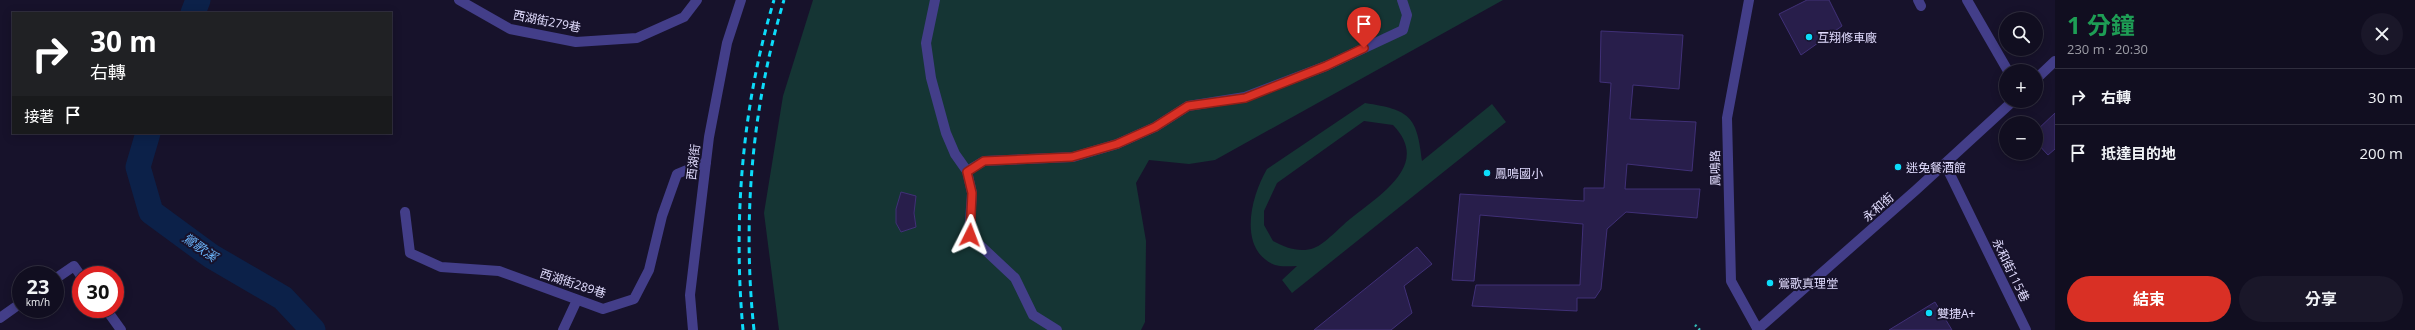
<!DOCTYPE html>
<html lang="zh-TW">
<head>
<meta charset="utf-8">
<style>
	body { margin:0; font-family:"Open Sans","Noto Sans TC",sans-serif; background:#1a1729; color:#f1f3f6; height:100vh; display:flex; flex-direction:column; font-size:15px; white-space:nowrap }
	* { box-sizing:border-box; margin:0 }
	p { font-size:13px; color:#9c9ca5 }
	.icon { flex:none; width:22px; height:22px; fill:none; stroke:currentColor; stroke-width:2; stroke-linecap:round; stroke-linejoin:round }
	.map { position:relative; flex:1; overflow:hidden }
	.sheet { display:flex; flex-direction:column; background:#110e20; width:360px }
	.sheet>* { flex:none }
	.top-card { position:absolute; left:12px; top:12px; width:380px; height:122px; border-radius:0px; box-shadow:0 2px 10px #0003,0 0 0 1px #302e3e; background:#202124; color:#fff; overflow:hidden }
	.tools { position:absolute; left:1999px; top:12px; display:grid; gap:8px }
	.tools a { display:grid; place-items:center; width:44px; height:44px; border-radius:50%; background:#110e20; box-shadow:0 2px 10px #0003,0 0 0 1px #302e3e; font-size:20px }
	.speed { position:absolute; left:12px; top:266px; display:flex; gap:8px; font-size:20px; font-weight:700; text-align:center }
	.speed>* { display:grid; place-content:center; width:52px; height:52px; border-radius:50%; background:#110e20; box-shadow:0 2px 10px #0003,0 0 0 1px #302e3e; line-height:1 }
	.speed small { font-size:10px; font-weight:400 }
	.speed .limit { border:6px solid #d22; background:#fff; color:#111 }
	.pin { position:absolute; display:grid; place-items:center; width:34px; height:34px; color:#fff; margin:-41px -17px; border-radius:50% 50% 50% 0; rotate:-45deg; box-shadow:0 0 4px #0007 }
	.pin .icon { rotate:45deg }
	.me { position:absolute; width:44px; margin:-22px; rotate:3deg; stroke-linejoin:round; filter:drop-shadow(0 0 3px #0008) }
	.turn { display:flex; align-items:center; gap:14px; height:84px; padding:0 12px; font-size:18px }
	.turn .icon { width:52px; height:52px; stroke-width:2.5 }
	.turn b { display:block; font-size:28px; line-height:34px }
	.then { display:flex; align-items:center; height:38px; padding:0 12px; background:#0003; gap:8px; font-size:15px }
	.round { display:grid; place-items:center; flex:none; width:42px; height:42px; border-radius:21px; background:#1a1729 }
	.summary { display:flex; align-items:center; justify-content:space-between; height:68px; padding:0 12px }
	h1 { font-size:24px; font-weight:700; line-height:30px; color:#1e9e55 }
	.primary-button { display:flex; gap:8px; margin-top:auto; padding:8px 12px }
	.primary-button a { flex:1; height:46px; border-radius:24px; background:#d93025; color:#fff; font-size:16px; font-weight:700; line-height:46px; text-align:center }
	.primary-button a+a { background:#1a1729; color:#f1f3f6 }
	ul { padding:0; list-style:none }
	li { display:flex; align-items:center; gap:12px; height:56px; padding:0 12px; border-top:1px solid #302e3e }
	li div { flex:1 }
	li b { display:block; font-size:15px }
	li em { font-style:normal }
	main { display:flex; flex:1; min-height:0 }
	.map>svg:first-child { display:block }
	.green { fill:#153534; fill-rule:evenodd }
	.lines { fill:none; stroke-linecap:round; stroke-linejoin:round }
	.river { stroke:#0c2149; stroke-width:25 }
	.building { fill:#281e4b; stroke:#403077 }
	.path { stroke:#33bbb7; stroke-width:2.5; stroke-dasharray:2 3; stroke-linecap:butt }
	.minor { stroke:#433e89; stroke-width:10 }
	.rail { stroke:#0cdcfa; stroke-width:3; stroke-dasharray:6 5; stroke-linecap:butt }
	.route-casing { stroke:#8d1f18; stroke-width:10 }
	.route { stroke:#d93025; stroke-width:7 }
	.poi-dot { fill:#0cdcfa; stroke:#17122b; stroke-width:1.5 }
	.labels { text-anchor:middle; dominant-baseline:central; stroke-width:4; stroke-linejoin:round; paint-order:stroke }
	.street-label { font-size:12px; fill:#e1dcfe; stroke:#17122b }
	.poi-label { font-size:12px; fill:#e1dcfe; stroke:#17122b; text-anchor:start }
	.water-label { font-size:13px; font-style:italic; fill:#6cb6fc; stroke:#17122b }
</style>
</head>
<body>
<main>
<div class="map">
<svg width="2055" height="330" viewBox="0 0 2055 330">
	<rect width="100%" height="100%" fill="#17122b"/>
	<!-- green -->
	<g class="green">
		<path d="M813,0H1503L1215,160L1189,164L1149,160L1136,183L1146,241L1145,322L1141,330H779L764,213L783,96Z"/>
		<path d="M1365,103C1410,110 1417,116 1422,161L1492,104L1506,122L1292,293L1282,280L1297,266C1290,266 1281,267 1275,265C1237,250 1251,196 1267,169ZM1364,121L1393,125C1432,165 1379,195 1350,219C1341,226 1325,244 1314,248C1300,253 1286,248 1273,241L1264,225V211L1277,183Z"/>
	</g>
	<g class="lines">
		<!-- river -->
		<g class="river">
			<path d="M193,13L198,0"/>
			<path d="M148,133L138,167L151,212L211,256L283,298L313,330"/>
		</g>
	</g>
	<!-- building -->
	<g class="building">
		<path d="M1807,0H1829L1842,26L1801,55L1779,14Z"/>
		<path d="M1601,31L1683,35L1679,89L1633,85L1630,119L1696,122L1692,171L1627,164L1625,189H1700L1697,218L1626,212L1607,229L1601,289L1595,298H1577V311L1472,306L1476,285H1580L1583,224L1480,215L1474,281L1452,280L1460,194L1584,201V188H1604L1611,83L1600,82Z"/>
		<path d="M2055,113V149L2048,155L2036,142V131Z"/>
		<path d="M901,192L916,196L914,213L916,227L901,232L896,223V209Z"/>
		<path d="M1417,247L1432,264L1404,286L1412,313L1391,330H1314Z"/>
		<path d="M1935,302L1952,330H1889Z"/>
	</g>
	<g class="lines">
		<!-- path -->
		<path class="path" d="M1695,325L1700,330"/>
		<!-- minor -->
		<g class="minor">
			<path d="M459,0L510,29L576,42L637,38L684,17L697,0"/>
			<path d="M935,0L926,43L931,78L946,133L955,154L967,171L972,193L969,235L1015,278L1033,315L1057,330"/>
			<path d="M1749,0L1727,118L1731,281L1758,330"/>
			<path d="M1918,0L1921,6"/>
			<path d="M1967,0L2008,71"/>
			<path d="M2036,79L2055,61"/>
			<path d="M1945,164L2026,330"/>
			<path d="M967,171L984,161L1073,157L1117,144L1155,127L1188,106L1245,97L1326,66L1403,30L1407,15L1402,0"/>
			<path d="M405,212L410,253L441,267L499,271L603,309L634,299L649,270L662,216L677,174L706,162"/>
			<path d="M55,279L74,266L81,276"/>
			<path d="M106,309L121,330"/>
			<path d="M0,318L21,303"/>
			<path d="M563,330L577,300"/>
			<path d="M693,330L690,295L709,137L727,43L741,0"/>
			<path d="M1757,330L1916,190L2013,101"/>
		</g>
		<!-- rail -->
		<g class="rail">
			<path d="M743,330C733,220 742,106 774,0"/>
			<path d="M754,330C742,219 752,106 784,0"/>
		</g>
	</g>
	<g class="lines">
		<defs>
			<path id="route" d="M970,235L972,193L967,172L984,161L1072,157L1117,144L1155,127L1188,106L1245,98L1326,66L1364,48"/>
		</defs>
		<!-- route casing -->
		<use href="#route" class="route-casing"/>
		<!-- route -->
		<use href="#route" class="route"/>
	</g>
	<!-- markers -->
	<g class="poi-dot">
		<circle cx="1809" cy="37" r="4"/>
		<circle cx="1898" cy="167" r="4"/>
		<circle cx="1487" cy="173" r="4"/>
		<circle cx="1770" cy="283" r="4"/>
		<circle cx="1929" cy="313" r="4"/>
	</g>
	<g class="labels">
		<!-- street labels -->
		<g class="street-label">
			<text transform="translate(547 21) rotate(11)">西湖街279巷</text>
			<text transform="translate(693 162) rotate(-83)">西湖街</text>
			<text transform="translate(1715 168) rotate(-91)">鳳鳴路</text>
			<text transform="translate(1878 207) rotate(-41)">永和街</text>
			<text transform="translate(2011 270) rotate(64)">永和街115巷</text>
			<text transform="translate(573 283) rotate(18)">西湖街289巷</text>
		</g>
		<!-- poi labels -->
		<g class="poi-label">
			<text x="1817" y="37">互翔修車廠</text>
			<text x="1906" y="167">迷兔餐酒館</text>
			<text x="1495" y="173">鳳鳴國小</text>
			<text x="1778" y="283">鶯歌真理堂</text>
			<text x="1937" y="313">雙捷A+</text>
		</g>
		<!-- water labels -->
		<g class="water-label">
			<text transform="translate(200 247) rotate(35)">鶯歌溪</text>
		</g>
	</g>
</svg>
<div class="tools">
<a><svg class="icon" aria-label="search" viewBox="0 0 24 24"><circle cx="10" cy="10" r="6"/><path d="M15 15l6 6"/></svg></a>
<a>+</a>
<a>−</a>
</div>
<div class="speed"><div>23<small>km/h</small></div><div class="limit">30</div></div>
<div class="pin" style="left:1364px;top:48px;background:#d93025"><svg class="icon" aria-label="arrive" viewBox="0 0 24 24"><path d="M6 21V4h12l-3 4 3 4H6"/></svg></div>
<svg class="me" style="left:970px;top:235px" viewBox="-20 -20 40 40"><path d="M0-17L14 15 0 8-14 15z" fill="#d93025" stroke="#fff" stroke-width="4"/></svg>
<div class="top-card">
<div class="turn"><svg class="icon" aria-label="right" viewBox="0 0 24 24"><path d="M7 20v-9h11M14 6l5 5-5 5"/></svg><div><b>30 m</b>右轉</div></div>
<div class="then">接著<svg class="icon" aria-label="arrive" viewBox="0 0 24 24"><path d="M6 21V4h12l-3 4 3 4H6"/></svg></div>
</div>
</div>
<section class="sheet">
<div class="summary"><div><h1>1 分鐘</h1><p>230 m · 20:30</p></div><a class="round"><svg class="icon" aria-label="close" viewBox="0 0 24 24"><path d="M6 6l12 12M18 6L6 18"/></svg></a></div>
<ul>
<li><svg class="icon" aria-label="right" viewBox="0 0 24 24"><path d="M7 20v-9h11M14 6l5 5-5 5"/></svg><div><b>右轉</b></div><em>30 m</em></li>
<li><svg class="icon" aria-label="arrive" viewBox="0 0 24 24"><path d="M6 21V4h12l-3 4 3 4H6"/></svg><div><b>抵達目的地</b></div><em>200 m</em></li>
</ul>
<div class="primary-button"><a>結束</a><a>分享</a></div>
</section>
</main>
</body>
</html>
